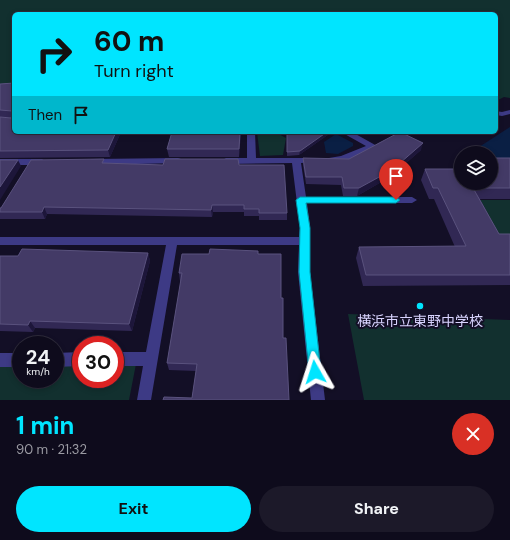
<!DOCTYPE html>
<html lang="en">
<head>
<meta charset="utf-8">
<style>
	body { margin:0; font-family:"DM Sans","Noto Sans JP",sans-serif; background:#1c1929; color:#f1f3f6; height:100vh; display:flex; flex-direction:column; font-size:15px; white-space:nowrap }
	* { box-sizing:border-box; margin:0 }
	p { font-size:13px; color:#9b9ba3 }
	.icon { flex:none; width:22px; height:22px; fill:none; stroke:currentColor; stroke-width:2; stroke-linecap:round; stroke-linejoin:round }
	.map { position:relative; height:400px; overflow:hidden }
	.side { display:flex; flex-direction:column; background:#0e0b1c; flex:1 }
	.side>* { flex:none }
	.guide { position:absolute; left:12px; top:12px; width:486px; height:122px; border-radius:6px; box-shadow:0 2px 6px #0003,0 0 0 1px #2e2b3b; background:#00e5ff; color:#111; overflow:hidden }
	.fabs { position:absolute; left:454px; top:146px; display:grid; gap:8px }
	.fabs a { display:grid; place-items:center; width:44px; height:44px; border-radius:50%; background:#0e0b1c; box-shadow:0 2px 6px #0003,0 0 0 1px #2e2b3b; font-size:20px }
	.speed { position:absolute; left:12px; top:336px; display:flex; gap:8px; font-size:20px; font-weight:700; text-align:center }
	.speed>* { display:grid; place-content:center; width:52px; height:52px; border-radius:50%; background:#0e0b1c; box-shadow:0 2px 6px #0003,0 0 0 1px #2e2b3b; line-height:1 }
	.speed small { font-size:10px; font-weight:400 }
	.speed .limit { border:6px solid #d22; background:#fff; color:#111 }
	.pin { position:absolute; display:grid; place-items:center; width:34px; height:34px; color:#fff; margin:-41px -17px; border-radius:50% 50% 50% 0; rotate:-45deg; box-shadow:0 0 4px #0007 }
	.pin .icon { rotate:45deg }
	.me { position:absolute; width:44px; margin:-22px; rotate:354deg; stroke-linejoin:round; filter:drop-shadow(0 0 3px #0008) }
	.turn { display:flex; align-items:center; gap:14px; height:84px; padding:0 16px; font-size:18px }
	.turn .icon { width:52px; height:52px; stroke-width:2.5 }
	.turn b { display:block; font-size:28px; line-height:34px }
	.then { display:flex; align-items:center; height:38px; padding:0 16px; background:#0003; gap:8px; font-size:15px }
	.round { display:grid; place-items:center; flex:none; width:42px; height:42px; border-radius:21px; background:#1c1929 }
	.headline { display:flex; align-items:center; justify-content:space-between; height:68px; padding:0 16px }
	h1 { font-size:24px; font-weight:700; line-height:30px; color:#00e5ff }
	.button { display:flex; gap:8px; margin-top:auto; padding:8px 16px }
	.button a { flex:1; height:46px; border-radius:24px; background:#00e5ff; color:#111; font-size:16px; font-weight:700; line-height:46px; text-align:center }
	.button a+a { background:#1c1929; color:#f1f3f6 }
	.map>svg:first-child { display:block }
	.green { fill:#12302f }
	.water { fill:#0a1f44 }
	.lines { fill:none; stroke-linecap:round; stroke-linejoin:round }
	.minor { fill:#3d3a85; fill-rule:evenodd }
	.wall { fill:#312854 }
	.shaded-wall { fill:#1d163a }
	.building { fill:#433a66; stroke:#5a527e }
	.route { fill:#00e5ff; stroke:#0095a6 }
	.poi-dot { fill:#00e5ff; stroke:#130f26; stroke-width:1.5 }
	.labels { text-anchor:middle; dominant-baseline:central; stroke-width:4; stroke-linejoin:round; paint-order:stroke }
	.near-poi-label { font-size:14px; fill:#d9d4ff; stroke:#130f26 }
</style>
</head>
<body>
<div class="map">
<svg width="510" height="400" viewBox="0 0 510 400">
	<rect width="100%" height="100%" fill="#130f26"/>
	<!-- green -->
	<g class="green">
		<path d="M0,0H510V98L504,97L496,101V14H14V85L0,84Z"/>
		<path d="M257,132H275L286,138L283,155L260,156Z"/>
		<path d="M473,200H510V240H494Z"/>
		<path d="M348,314L510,320V400H364Z"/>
		<path d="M136,364L129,400H0V366H21V379H55V366L81,365V379H115V365Z"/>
	</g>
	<!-- water -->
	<g class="water">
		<path d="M510,127V165L508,166L491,157V153H483L476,149Z"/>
		<path d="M336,134L353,143V146L338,154L326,153L324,142Z"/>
	</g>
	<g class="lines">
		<!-- minor -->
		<g class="minor">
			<path d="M510,110V114L502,116L496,115V111L502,112Z"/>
			<path d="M247,132H255L256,158H319L321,160L319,162L301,163L306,197H412L417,200L412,203H307L310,227V272L325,400H311L298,272L299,245H177L151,400H137L143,366H115V352H146L166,245H0V237H299L300,227L292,163L226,164L221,161L226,158H247Z"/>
			<path d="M341,132H352L377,146L346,161L329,162L327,160L329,158L341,156L366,146Z"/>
			<path d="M178,158L181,159L183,161L181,163L92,165L87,162L92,159Z"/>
			<path d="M0,159H42L47,162L42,165H0Z"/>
			<path d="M81,352V366L55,367V353Z"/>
			<rect x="0" y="353" width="21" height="14"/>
		</g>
	</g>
	<!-- wall -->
	<g class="wall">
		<path d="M14,83V132H121L110,157L0,158V117L11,118L0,117V84Z"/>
		<path d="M144,132H241L239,157H169L167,149L172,134L145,133Z"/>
		<path d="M287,132H332L299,155L287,156Z"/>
		<path d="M421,150L390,177L357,196H343L341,185L306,184L303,165V158L349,159Z"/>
		<path d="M510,158V199H480L499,234H510V285L363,286L356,258L359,247H455L434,199H429L421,180L425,169L461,183Z"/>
		<path d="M105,163L163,165H239L287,213V220H259V216H244V212H213L212,217L47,214L45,219H0V208Z"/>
		<path d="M258,251L192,398L196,371L169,370L167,363L181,281H180L179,273L209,254Z"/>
		<path d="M148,253L150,261L132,331L35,328L33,332L0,331V256H18Z"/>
	</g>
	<!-- shaded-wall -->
	<g class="shaded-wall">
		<path d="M116,132H121L110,157L108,150Z"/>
		<path d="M240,132H241L239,157V149Z"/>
		<path d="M327,132H332L299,155L300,151Z"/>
		<path d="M423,143L421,150L390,177L357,196L359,188Z"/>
		<path d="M18,160L21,166L0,200V187Z"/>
		<path d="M212,205L213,212L212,217L211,210Z"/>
		<path d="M44,207L47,214L45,219L42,212Z"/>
		<path d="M148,253L150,261L132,331L129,324Z"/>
		<path d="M30,321L35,328L33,332L28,325Z"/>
	</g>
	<!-- building -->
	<g class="building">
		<path d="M14,83V132H116L108,150L0,151V117L11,118L12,116V111L0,110V84Z"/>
		<path d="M172,132H240L239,149H167Z"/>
		<path d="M287,132H327L300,151L287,152Z"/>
		<path d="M400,132L423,143L392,170L359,188H344L342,177H306L303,158L349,159Z"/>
		<path d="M491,158H510V188H473L499,234H510V275H366L359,247L466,246L438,188H433L425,169H461V183H491Z"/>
		<path d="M104,159L102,163L163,165L165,159H238L239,165H284L287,213H259V209H244V205H212L211,210L44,207L42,212H0V208H1L31,160Z"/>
		<path d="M0,160H18L0,187Z"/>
		<path d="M22,249L148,253L129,324L30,321L28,325L0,324V256H18Z"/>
		<path d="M210,249L258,251V254H281V298H283V338H286L289,400H163L164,397L192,398L197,364L167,363L182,273H179L182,254H209Z"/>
	</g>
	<!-- route -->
	<path class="route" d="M300,197H396L400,200L396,203H306L310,228V272L321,372L320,376L315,378L310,376L309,372L299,272L300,228L296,200Z"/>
	<!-- markers -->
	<circle class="poi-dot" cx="420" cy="306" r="4"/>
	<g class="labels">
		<!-- near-poi labels -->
		<g class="near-poi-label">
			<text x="420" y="321">横浜市立東野中学校</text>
		</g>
	</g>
</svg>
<div class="fabs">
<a><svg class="icon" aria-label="layers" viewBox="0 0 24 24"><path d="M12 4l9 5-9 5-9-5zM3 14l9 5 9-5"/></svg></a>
</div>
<div class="speed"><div>24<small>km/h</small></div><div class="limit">30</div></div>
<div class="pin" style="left:396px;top:200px;background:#d93025"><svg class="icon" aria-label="arrive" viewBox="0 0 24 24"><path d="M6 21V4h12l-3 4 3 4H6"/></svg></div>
<svg class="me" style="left:315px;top:372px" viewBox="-20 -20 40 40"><path d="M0-17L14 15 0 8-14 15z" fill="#00e5ff" stroke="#fff" stroke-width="4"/></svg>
<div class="guide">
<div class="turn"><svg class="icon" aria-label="right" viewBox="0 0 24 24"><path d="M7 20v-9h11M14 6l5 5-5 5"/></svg><div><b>60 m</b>Turn right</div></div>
<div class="then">Then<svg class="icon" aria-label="arrive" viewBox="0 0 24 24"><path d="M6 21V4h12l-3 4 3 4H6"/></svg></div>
</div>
</div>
<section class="side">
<div class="headline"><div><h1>1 min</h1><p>90 m · 21:32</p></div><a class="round" style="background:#d93025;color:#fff"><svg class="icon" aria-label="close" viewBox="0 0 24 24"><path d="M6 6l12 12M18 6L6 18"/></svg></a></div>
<div class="button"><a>Exit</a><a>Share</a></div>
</section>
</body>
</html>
